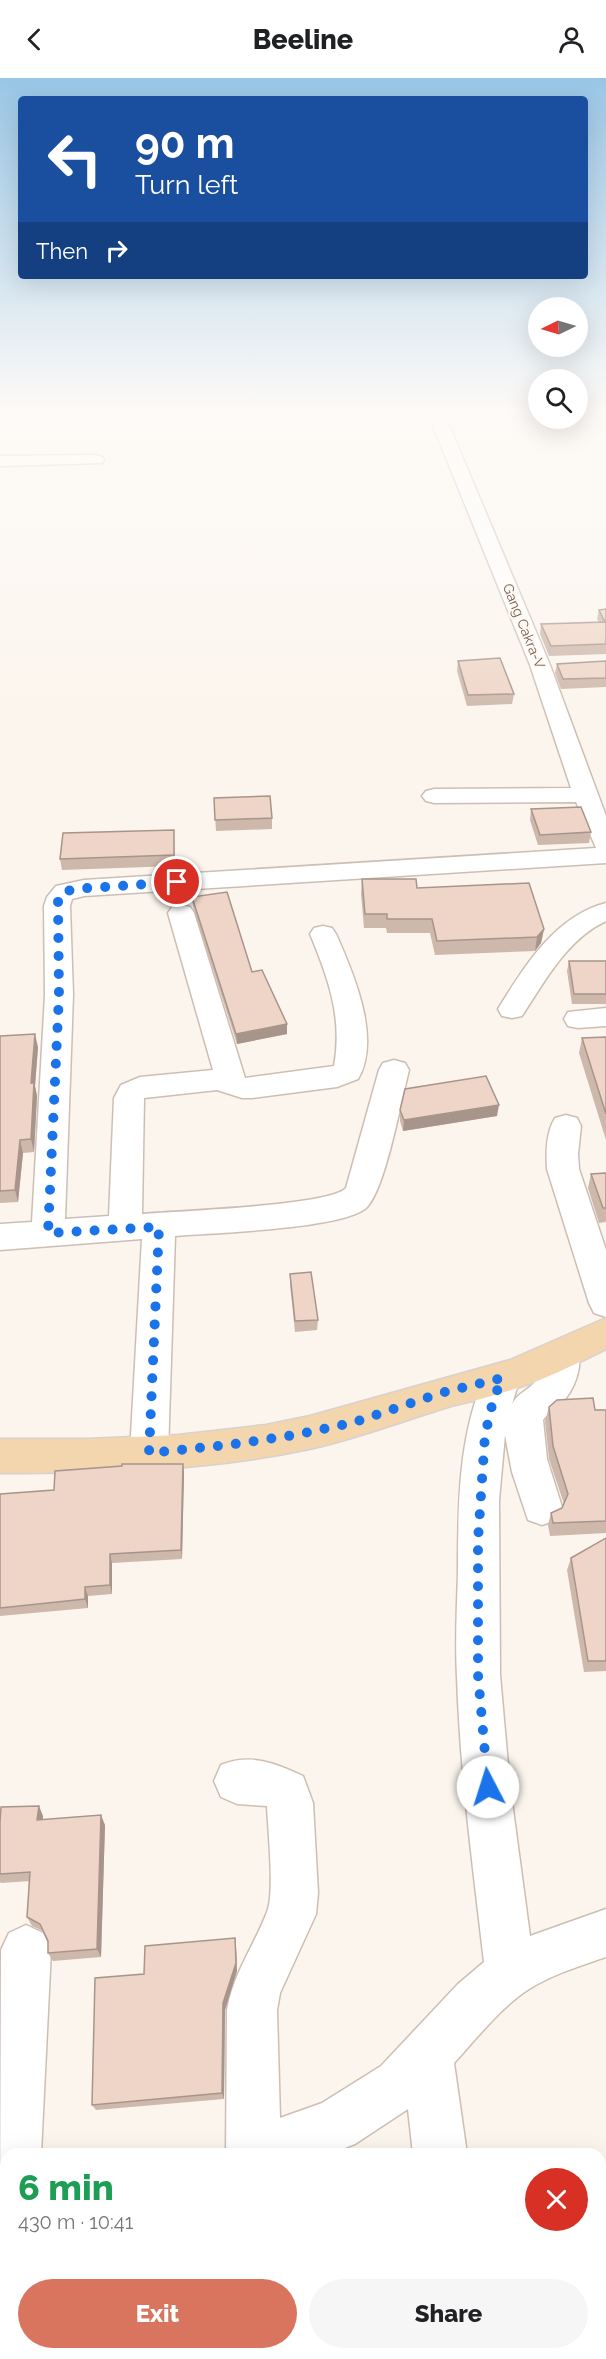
<!DOCTYPE html>
<html lang="en">
<head>
<meta charset="utf-8">
<style>
	body { margin:0; font-family:Raleway,sans-serif; background:#f6f6f6; color:#202124; height:100vh; display:flex; flex-direction:column; font-size:22px; white-space:nowrap }
	* { box-sizing:border-box; margin:0 }
	p { font-size:20px; color:#757577 }
	.icon { flex:none; width:33px; height:33px; fill:none; stroke:currentColor; stroke-width:2; stroke-linecap:round; stroke-linejoin:round }
	.map { position:relative; flex:1; overflow:hidden }
	.details { position:absolute; left:0px; top:2070px; width:606px; height:212px; display:flex; flex-direction:column; background:#fff; border-radius:18px 18px 0 0; box-shadow:0 6px 24px #0002 }
	.details>* { flex:none }
	.hud { position:absolute; left:18px; top:18px; width:570px; height:183px; border-radius:6px; box-shadow:0 6px 24px #0002; background:#1a4fa0; color:#fff; overflow:hidden }
	.needle { width:39px; rotate:265deg }
	.fabs { position:absolute; left:528px; top:219px; display:grid; gap:12px }
	.fabs a { display:grid; place-items:center; width:60px; height:60px; border-radius:50%; background:#fff; box-shadow:0 6px 24px #0002; font-size:30px }
	.pin { position:absolute; display:grid; place-items:center; width:51px; height:51px; color:#fff; margin:-26px; border:3px solid #fff; border-radius:50%; box-shadow:0 2px 6px #0007 }
	.me { position:absolute; width:66px; margin:-33px; rotate:355deg; stroke-linejoin:round; filter:drop-shadow(0 0 4px #0008) }
	.turn { display:flex; align-items:center; gap:21px; height:126px; padding:0 18px; font-size:27px }
	.turn .icon { width:78px; height:78px; stroke-width:2.5 }
	.turn b { display:block; font-size:42px; line-height:51px }
	.then { display:flex; align-items:center; height:57px; padding:0 18px; background:#0003; gap:12px; font-size:22px }
	.round { display:grid; place-items:center; flex:none; width:63px; height:63px; border-radius:32px; background:#f6f6f6 }
	.headline { display:flex; align-items:center; justify-content:space-between; height:102px; padding:0 18px }
	h1 { font-size:36px; font-weight:800; line-height:45px; color:#1e9e55 }
	.cta { display:flex; gap:12px; margin-top:auto; padding:12px 18px }
	.cta a { flex:1; height:69px; border-radius:36px; background:#d9755f; color:#fff; font-size:24px; font-weight:800; line-height:69px; text-align:center }
	.cta a+a { background:#f6f6f6; color:#202124 }
	header { display:flex; justify-content:space-between; align-items:center; height:78px; padding:0 18px; background:#fff; font-size:27px; font-weight:800 }
	.map>svg:first-child { display:block }
	.lines { fill:none; stroke-linecap:round; stroke-linejoin:round }
	.minor-casing { stroke:#cdbeb3; stroke-width:3 }
	.major-casing { stroke:#d9d1ce; stroke-width:3 }
	.minor { fill:#fff; fill-rule:evenodd }
	.major { fill:#f3d6ad; fill-rule:evenodd }
	.wall { fill:#ceb7ab }
	.shaded-wall { fill:#a7958b }
	.building { fill:#efd5c7; stroke:#a7958b; stroke-width:1.5 }
	.route { stroke:#1a73e8; stroke-width:10; stroke-dasharray:0 18 }
	.labels { text-anchor:middle; dominant-baseline:central; stroke-width:4.5; stroke-linejoin:round; paint-order:stroke }
	.far-street-label { font-size:14px; fill:#765c51; stroke:#fefaf4 }
</style>
</head>
<body>
<header><svg class="icon" aria-label="back" viewBox="0 0 24 24"><path d="M15 5l-7 7 7 7"/></svg>Beeline<svg class="icon" aria-label="person" viewBox="0 0 24 24"><circle cx="12" cy="8" r="4"/><path d="M4 21q1-7 8-7t8 7"/></svg></header>
<div class="map">
<svg width="606" height="2281" viewBox="0 0 606 2281">
	<rect width="100%" height="100%" fill="#fbf5ed"/>
	<g class="lines">
		<defs>
			<g id="minor">
				<path d="M427,333H443L550,587L606,738V785L84,818L72,821L70,828L73,917L65,1141L109,1138L114,1020L121,1007L140,999L213,992L168,835L172,829L181,827L190,829L194,835L245,1000L334,988C343,940 328,899 310,856L314,850L323,848L332,850L336,856C353,894 382,961 358,1001L337,1009L252,1020H242L217,1012L144,1020L142,1136C174,1133 331,1128 346,1110L379,992L383,985L394,982L405,985L409,992C401,1023 386,1107 368,1128C350,1151 209,1155 175,1158L168,1375L162,1387L149,1392L136,1387L130,1375L142,1161L0,1172V1146L32,1144L45,917L44,828L47,819L56,808L84,802L596,770L576,724L434,725L426,723L422,718L426,713L434,711L571,710L530,587Z"/>
				<path d="M96,377L102,379L104,382L102,385L0,388V378Z"/>
				<path d="M606,825V843C567,861 545,903 522,938L512,940L502,938L498,931C524,889 555,838 606,825Z"/>
				<path d="M606,930V948L578,950L568,948L564,941L568,934Z"/>
				<path d="M566,1037L577,1040L581,1048L578,1076L579,1091L606,1172V1239L594,1235L589,1225L547,1091C546,1074 546,1055 555,1040Z"/>
				<path d="M563,1262L576,1267C585,1285 575,1312 560,1327C555,1332 547,1336 543,1342L547,1381L562,1429L556,1442L542,1447L528,1442L512,1394L505,1357L499,1422L500,1597L510,1709L530,1858L606,1831V1879C580,1888 553,1896 529,1911C502,1928 476,1961 454,1985L467,2076H413L408,2031L355,2066L329,2076H226L227,1932C233,1896 254,1868 267,1834C275,1815 268,1752 267,1728L237,1726L221,1719L214,1703L221,1687C250,1675 276,1685 303,1698L313,1725L318,1815L316,1836L280,1915L277,1932L280,2040L322,2025L381,1988L458,1906L484,1884C473,1789 460,1694 457,1599C455,1564 457,1529 458,1494C458,1426 458,1352 489,1289L502,1285L515,1289L520,1300L512,1326C518,1314 532,1311 539,1299C545,1290 545,1277 550,1267Z"/>
				<path d="M26,1847L43,1855L51,1872L41,2076H6V2146L0,2147L1,1872L9,1855Z"/>
				<path d="M442,2276H500L501,2281H443Z"/>
			</g>
			<path id="major" d="M606,1240V1271C572,1288 538,1305 501,1315C484,1321 466,1324 448,1329C402,1343 356,1361 309,1371C207,1393 103,1395 0,1395V1361H88L178,1357L266,1347L310,1338L510,1282Z"/>
		</defs>
		<!-- minor casing -->
		<use href="#minor" class="minor-casing"/>
		<!-- major casing -->
		<use href="#major" class="major-casing"/>
		<!-- minor -->
		<use href="#minor" class="minor"/>
		<!-- major -->
		<use href="#major" class="major"/>
	</g>
	<!-- wall -->
	<g class="wall">
		<path d="M606,531V576L549,578L540,556L541,546L599,544L597,541L599,532Z"/>
		<path d="M458,583L514,616L512,626L467,628L457,593Z"/>
		<path d="M606,583V609L561,611L555,595L557,586Z"/>
		<path d="M214,720L272,740V751L216,753Z"/>
		<path d="M531,731L591,754L589,765L538,767L530,742Z"/>
		<path d="M174,752L175,788L62,792L60,781Z"/>
		<path d="M362,801L417,810L544,851L541,865L535,873L435,877L430,855H387L386,850H364L361,816Z"/>
		<path d="M192,819L252,894L287,946V956L237,966L193,829Z"/>
		<path d="M569,883H606V926H572L567,893Z"/>
		<path d="M0,958L38,969L35,1008L37,1018L34,1074L23,1075L18,1124L0,1125Z"/>
		<path d="M606,959V1062L579,975L582,960Z"/>
		<path d="M400,1032L497,1038L403,1053L400,1043Z"/>
		<path d="M606,1095V1144L599,1145L588,1110L591,1096Z"/>
		<path d="M290,1196L318,1242L317,1252L295,1254L290,1206Z"/>
		<path d="M549,1329L606,1332V1455L550,1458L548,1447L551,1435L562,1430L564,1426L549,1381L545,1343Z"/>
		<path d="M183,1386L184,1395L182,1481L112,1485V1516L88,1518V1530L0,1538V1416L54,1412Z"/>
		<path d="M606,1460V1593L584,1594L567,1492L571,1480Z"/>
		<path d="M43,1738V1741L105,1747L101,1879L53,1883L48,1875V1863L43,1853L32,1848L27,1839L30,1803L1,1805L0,1804V1744Z"/>
		<path d="M236,1869L237,1893L225,1932L224,2021L96,2032L92,2027Z"/>
	</g>
	<!-- shaded-wall -->
	<g class="shaded-wall">
		<path d="M544,851L541,865L535,873L537,859Z"/>
		<path d="M287,946V956L237,966L236,956Z"/>
		<path d="M35,956L38,969L35,1008L37,1018L34,1074L31,1061V1005Z"/>
		<path d="M499,1027L497,1038L403,1053L404,1042Z"/>
		<path d="M20,1062L23,1075L18,1124L15,1112Z"/>
		<path d="M183,1386L184,1395L182,1481L181,1472Z"/>
		<path d="M110,1476L112,1485V1516L110,1507Z"/>
		<path d="M85,1509L88,1518V1530L85,1521Z"/>
		<path d="M39,1728L43,1738L42,1752L37,1742Z"/>
		<path d="M101,1737L105,1747L101,1879L97,1871Z"/>
		<path d="M235,1860L236,1869L237,1893L225,1932L224,2021L222,2015L223,1925Z"/>
	</g>
	<!-- building -->
	<g class="building">
		<path d="M606,531V566L551,568L541,546L605,544L599,532Z"/>
		<path d="M500,580L514,616L468,617L458,583Z"/>
		<path d="M606,583V600L563,601L557,586Z"/>
		<path d="M270,718L272,740L215,742L214,720Z"/>
		<path d="M581,729L591,754L540,757L531,731Z"/>
		<path d="M174,752V777L60,781L63,755Z"/>
		<path d="M362,801H416L417,810L529,805L544,851L537,859L437,863L432,841H387V836H365Z"/>
		<path d="M227,814L252,894L262,892L287,946L236,956L192,819Z"/>
		<path d="M569,883H606V916H574Z"/>
		<path d="M35,956L31,1005H34L31,1061L20,1062L15,1112L0,1113V958Z"/>
		<path d="M606,959V1036L582,960Z"/>
		<path d="M486,998L499,1027L404,1042L400,1032L405,1011Z"/>
		<path d="M606,1095V1130H603L591,1096Z"/>
		<path d="M311,1194L318,1242L295,1243L290,1196Z"/>
		<path d="M593,1320L595,1332H606V1443L553,1445L551,1435L562,1430L568,1416L553,1368L549,1329L557,1322Z"/>
		<path d="M122,1386H183L181,1472L110,1476V1507L85,1509V1521L0,1530V1416L54,1412L55,1393L122,1388Z"/>
		<path d="M606,1460V1583H588L571,1480Z"/>
		<path d="M39,1728L37,1742L101,1737L97,1871L48,1875V1863L40,1846L27,1839L30,1794L0,1796V1744L1,1729Z"/>
		<path d="M235,1860L236,1885L223,1925L222,2015L92,2027L95,1900L144,1896L145,1868Z"/>
		<rect x="179" y="2276" width="129" height="5"/>
	</g>
	<!-- sky -->
	<linearGradient id="sky" x2="0" y2="1"><stop stop-color="#99c6e6"/><stop offset="0.51" stop-color="#fdfaf7"/><stop offset="1" stop-color="#fdfaf7" stop-opacity="0"/></linearGradient>
	<rect width="606" height="652" fill="url(#sky)"/>
	<g class="lines">
		<!-- route -->
		<path class="route" d="M177,804L74,811L62,815L58,821L59,917L48,1155L159,1149L149,1375L228,1367L295,1357L352,1345L441,1315L502,1300L493,1323L485,1357L478,1462V1597L488,1709"/>
	</g>
	<g class="labels">
		<!-- far-street labels -->
		<g class="far-street-label">
			<text transform="translate(524 548) rotate(68)">Gang Cakra-V</text>
		</g>
	</g>
</svg>
<div class="fabs">
<a><svg class="needle" viewBox="-14 -14 28 28"><path d="M0-13l5 13h-10z" fill="#e53935"/><path d="M0 13l5-13h-10z" fill="#757577"/></svg></a>
<a><svg class="icon" aria-label="search" viewBox="0 0 24 24"><circle cx="10" cy="10" r="6"/><path d="M15 15l6 6"/></svg></a>
</div>
<div class="pin" style="left:177px;top:804px;background:#d93025"><svg class="icon" aria-label="arrive" viewBox="0 0 24 24"><path d="M6 21V4h12l-3 4 3 4H6"/></svg></div>
<svg class="me" style="left:488px;top:1709px" viewBox="-20 -20 40 40"><circle r="19" fill="#fff"/><path d="M0-13L10 11 0 6-10 11z" fill="#1a73e8"/></svg>
<div class="hud">
<div class="turn"><svg class="icon" aria-label="left" viewBox="0 0 24 24"><path d="M17 20v-9H6M10 6l-5 5 5 5"/></svg><div><b>90 m</b>Turn left</div></div>
<div class="then">Then<svg class="icon" aria-label="right" viewBox="0 0 24 24"><path d="M7 20v-9h11M14 6l5 5-5 5"/></svg></div>
</div>
<section class="details">
<div class="headline"><div><h1>6 min</h1><p>430 m · 10:41</p></div><a class="round" style="background:#d93025;color:#fff"><svg class="icon" aria-label="close" viewBox="0 0 24 24"><path d="M6 6l12 12M18 6L6 18"/></svg></a></div>
<div class="cta"><a>Exit</a><a>Share</a></div>
</section>
</div>
</body>
</html>
